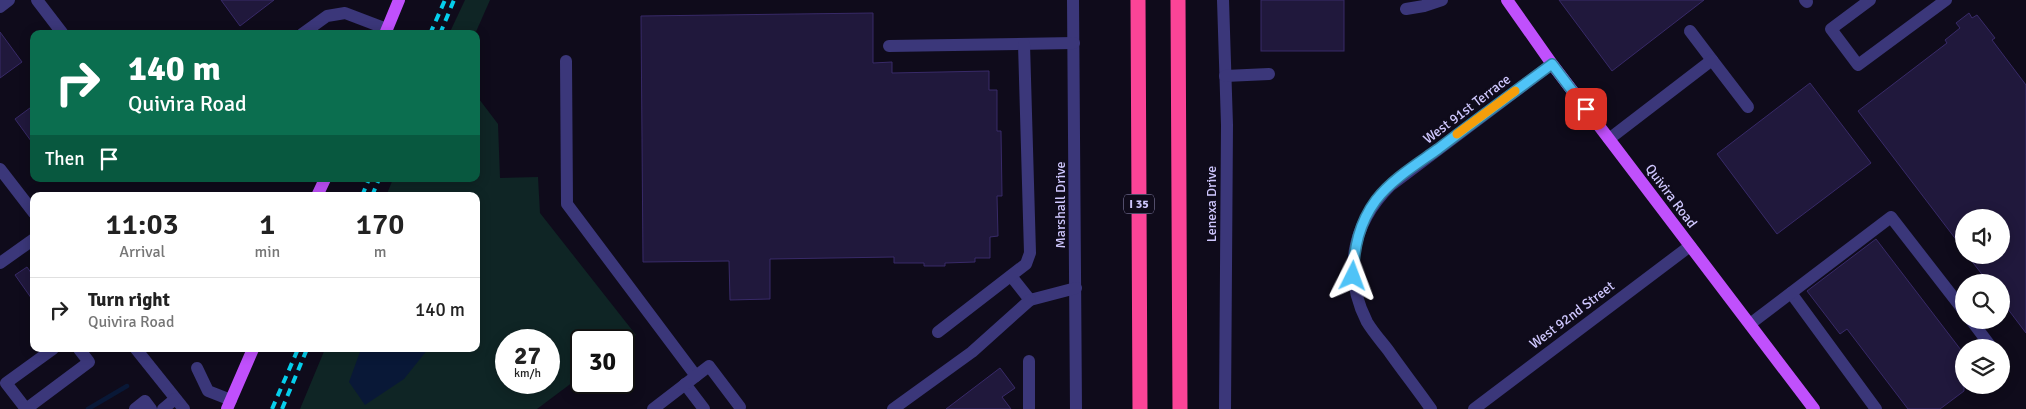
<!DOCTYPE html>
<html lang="en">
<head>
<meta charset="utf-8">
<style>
	body { margin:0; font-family:Signika,sans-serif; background:#f6f6f6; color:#222; height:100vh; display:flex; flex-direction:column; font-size:19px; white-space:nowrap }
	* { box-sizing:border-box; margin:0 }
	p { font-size:16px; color:#767676 }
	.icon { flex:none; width:28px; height:28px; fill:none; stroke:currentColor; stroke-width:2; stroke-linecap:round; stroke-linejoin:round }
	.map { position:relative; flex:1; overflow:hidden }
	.drawer { position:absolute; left:30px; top:192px; width:450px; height:160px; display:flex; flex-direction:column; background:#fff; border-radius:10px; box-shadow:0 2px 12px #0003 }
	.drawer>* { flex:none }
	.hud { position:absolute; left:30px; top:30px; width:450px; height:152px; border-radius:10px; box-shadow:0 2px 12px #0003; background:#0b6e4f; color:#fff; overflow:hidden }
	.controls { position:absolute; left:1955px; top:209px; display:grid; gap:10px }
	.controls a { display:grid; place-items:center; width:55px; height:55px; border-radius:50%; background:#fff; box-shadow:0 2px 12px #0003; font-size:25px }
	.speed { position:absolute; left:495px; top:329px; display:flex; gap:10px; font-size:25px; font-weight:700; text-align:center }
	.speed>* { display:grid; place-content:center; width:65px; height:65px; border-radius:50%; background:#fff; box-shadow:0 2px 12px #0003; line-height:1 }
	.speed small { font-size:12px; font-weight:400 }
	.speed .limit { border:2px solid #111; border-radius:8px; background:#fff; color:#111 }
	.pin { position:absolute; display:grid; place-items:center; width:42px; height:42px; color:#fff; margin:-21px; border-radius:10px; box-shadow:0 2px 8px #0006 }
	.me { position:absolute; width:55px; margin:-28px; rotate:3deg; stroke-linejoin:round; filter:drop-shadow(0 0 4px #0008) }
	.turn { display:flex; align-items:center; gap:18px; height:105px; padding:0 15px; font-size:22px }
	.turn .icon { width:65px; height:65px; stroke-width:2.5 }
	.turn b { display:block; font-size:35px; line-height:42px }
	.then { display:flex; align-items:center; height:48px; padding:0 15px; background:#0003; gap:10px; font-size:19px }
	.eta { display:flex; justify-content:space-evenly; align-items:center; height:85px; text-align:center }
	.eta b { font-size:30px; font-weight:600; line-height:35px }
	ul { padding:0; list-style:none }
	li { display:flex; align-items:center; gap:15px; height:65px; padding:0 15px; border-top:1px solid #e0e0e0 }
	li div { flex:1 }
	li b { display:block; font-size:19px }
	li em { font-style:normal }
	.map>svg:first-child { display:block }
	.green { fill:#0f2525; fill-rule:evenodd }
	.water { fill:#091837 }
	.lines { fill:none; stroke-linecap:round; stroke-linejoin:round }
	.stream { stroke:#091837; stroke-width:4.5 }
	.building { fill:#20183c; stroke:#382a68 }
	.minor { stroke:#3b377a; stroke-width:12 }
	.major { stroke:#c050fc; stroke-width:12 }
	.highway { stroke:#fb4497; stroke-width:15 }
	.rail { stroke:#05cfec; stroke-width:4; stroke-dasharray:8 6; stroke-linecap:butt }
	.route-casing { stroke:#337fa1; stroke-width:12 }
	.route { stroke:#4fc3f7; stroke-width:9 }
	.slow { stroke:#f59e0b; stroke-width:9 }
	.labels { text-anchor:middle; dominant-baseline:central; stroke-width:5; stroke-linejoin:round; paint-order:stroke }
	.shield { fill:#0f0b1b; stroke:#958fba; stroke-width:1 }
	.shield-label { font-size:12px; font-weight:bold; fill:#cfc7fe }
	.street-label { font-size:14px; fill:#cfc7fe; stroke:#0f0b1b }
</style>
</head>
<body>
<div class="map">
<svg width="2026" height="409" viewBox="0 0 2026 409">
	<rect width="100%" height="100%" fill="#0f0b1b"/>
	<!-- green -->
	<g class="green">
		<path d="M465,0H490L475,34H449Z"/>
		<path d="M476,95L498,124L500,178L538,177L540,213L636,335L624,344V340H581V376L537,409H300L325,349H476V196H386L393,179H476ZM506,340H549V382H506Z"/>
	</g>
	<!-- water -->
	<path class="water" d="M361,349H428L404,379L365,405L349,382Z"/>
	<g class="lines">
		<!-- stream -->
		<path class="stream" d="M88,409L127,386"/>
	</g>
	<!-- building -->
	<g class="building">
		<path d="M221,0H274L240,26Z"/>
		<rect x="1261" y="0" width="83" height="51"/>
		<path d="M1559,0H1704L1612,71Z"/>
		<path d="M873,13V63L892,62V73L989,71V90H997V131H1001L1002,196H997L998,236L990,237V258H975V262L945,263V266H924V263H894V257L770,259V299L730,300L729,261L643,262L641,16Z"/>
		<path d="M1969,13L1972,18L1977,15L1995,38L1992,40L2026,85V333L2001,300V282H1988L1967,255H2001V218H1964V250L1858,111L1947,43L1945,40L1960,28L1956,23Z"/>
		<path d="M0,32L22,62L0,78Z"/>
		<path d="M1810,83L1871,163L1777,234L1717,154Z"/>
		<path d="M34,105V145L15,119Z"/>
		<path d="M1876,239L1964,354V391L1940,409H1908L1847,329L1840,334L1807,291Z"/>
		<path d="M27,267L34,277V302L15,275Z"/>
		<path d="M1000,368L1015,388L1002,397L1011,409H946Z"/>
	</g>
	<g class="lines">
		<!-- minor -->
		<g class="minor">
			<path d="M37,0L63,34"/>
			<path d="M1073,0L1076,409"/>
			<path d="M1223,0L1227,125L1225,409"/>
			<path d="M1805,0L1807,2"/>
			<path d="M1870,0L1831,29L1858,65L1946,0"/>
			<path d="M0,7L9,0"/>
			<path d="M1406,9L1424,6L1442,0"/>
			<path d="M1690,31L1712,60"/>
			<path d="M302,34L327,16L345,13L387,29"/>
			<path d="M889,46L1074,43"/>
			<path d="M566,61L567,204L696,376"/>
			<path d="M1225,76L1269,74"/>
			<path d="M1609,139L1712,60L1748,107"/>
			<path d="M0,169L34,213"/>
			<path d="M0,263L34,239"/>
			<path d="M1011,276L1030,300L1076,288"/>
			<path d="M1791,293L1876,409"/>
			<path d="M1971,320L1992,348"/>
			<path d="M1750,324L1891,217L1964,311"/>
			<path d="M938,332L1026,264L1030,253L1024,44"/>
			<path d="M53,349L6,383L26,409L89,362L79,349"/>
			<path d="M136,349L184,409"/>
			<path d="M2001,359L2002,360"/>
			<path d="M197,368L208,391L231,400"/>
			<path d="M685,384L704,409"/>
			<path d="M135,409L145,401L151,409"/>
			<path d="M163,409L175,399"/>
			<path d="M653,409L709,366L740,407"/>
			<path d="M893,409L972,352L1030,300"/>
			<path d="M1029,409V361"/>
			<path d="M1431,409C1417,389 1402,370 1388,350C1381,341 1373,332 1367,322C1342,273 1352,224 1390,186L1552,64"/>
			<path d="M1474,409L1690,246"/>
		</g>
		<!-- major -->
		<g class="major">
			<path d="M1507,0L1552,64L1814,409"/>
			<path d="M385,34L399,0"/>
			<path d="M317,196L325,179"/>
			<path d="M227,409L253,349"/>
		</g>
		<!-- highway -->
		<g class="highway">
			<path d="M1138,0L1140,409"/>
			<path d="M1178,0L1180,409"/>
		</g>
		<!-- rail -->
		<g class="rail">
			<path d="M430,34L445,0"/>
			<path d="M440,34L454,0"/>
			<path d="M362,196L369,179"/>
			<path d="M372,196L379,179"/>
			<path d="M272,409L298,349"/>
			<path d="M282,409L307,349"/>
		</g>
	</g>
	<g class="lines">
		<defs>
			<path id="route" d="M1353,276C1354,248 1359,223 1376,200C1392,179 1417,164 1438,149C1476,120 1514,92 1552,64L1586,109"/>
		</defs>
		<!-- route casing -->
		<use href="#route" class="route-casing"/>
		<!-- route -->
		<use href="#route" class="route"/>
		<!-- slow -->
		<path class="slow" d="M1457,134L1515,91"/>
	</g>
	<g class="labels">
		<!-- shield labels -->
		<rect class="shield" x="1124" y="194.5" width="30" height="19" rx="4"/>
		<g class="shield-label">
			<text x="1139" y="204">I 35</text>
		</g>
		<!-- street labels -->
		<g class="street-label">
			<text transform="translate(1467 109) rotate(-37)">West 91st Terrace</text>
			<text transform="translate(1671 196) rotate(53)">Quivira Road</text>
			<text transform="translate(1211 204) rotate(-90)">Lenexa Drive</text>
			<text transform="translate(1060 205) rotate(-90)">Marshall Drive</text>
			<text transform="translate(1572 315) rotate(-37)">West 92nd Street</text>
		</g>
	</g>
</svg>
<div class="controls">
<a><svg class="icon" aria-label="sound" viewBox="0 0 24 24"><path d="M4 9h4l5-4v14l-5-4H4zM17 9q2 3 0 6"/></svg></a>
<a><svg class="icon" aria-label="search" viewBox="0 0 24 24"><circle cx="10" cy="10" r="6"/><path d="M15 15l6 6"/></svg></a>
<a><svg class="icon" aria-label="layers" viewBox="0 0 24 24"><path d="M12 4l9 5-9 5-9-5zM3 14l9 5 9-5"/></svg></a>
</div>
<div class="speed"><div>27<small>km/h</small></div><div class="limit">30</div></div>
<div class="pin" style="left:1586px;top:109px;background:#d93025"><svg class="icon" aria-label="arrive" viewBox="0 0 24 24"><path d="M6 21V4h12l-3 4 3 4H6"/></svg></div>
<svg class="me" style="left:1353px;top:276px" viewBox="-20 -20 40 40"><path d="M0-17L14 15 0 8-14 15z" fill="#4fc3f7" stroke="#fff" stroke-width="4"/></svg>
<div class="hud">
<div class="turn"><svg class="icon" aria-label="right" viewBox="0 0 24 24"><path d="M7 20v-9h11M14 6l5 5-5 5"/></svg><div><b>140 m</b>Quivira Road</div></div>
<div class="then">Then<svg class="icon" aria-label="arrive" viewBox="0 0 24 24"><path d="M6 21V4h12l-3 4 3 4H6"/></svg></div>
</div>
<section class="drawer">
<div class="eta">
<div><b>11:03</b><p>Arrival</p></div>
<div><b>1</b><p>min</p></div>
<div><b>170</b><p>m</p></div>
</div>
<ul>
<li><svg class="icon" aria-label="right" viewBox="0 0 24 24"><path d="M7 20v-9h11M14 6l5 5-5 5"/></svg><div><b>Turn right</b><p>Quivira Road</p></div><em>140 m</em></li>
</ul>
</section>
</div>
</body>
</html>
